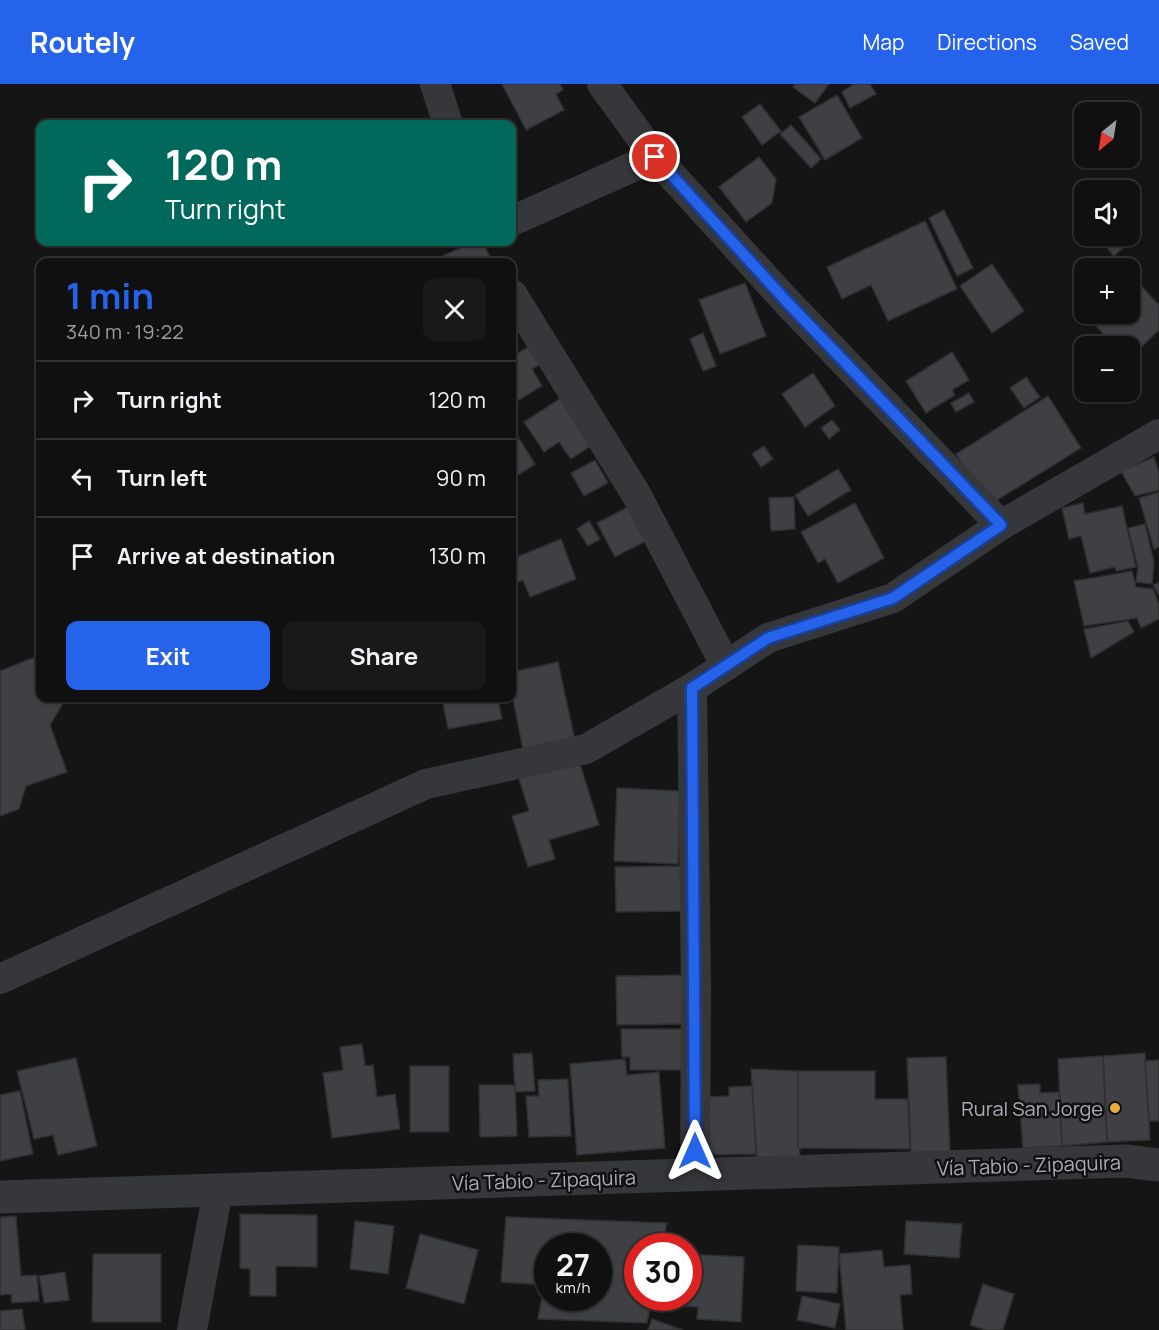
<!DOCTYPE html>
<html lang="en">
<head>
<meta charset="utf-8">
<style>
	body { margin:0; font-family:Manrope,sans-serif; background:#191919; color:#f1f3f6; height:100vh; display:flex; flex-direction:column; font-size:22px; white-space:nowrap }
	* { box-sizing:border-box; margin:0 }
	p { font-size:20px; color:#9c9d9f }
	.icon { flex:none; width:33px; height:33px; fill:none; stroke:currentColor; stroke-width:2; stroke-linecap:round; stroke-linejoin:round }
	.map { position:relative; flex:1; overflow:hidden }
	.side { position:absolute; left:36px; top:174px; width:480px; height:444px; display:flex; flex-direction:column; background:#101010; border-radius:12px; box-shadow:0 2px 4px #0004,0 0 0 2px #303030 }
	.side>* { flex:none }
	.guide { position:absolute; left:36px; top:36px; width:480px; height:126px; border-radius:12px; box-shadow:0 2px 4px #0004,0 0 0 2px #303030; background:#00695c; color:#fff; overflow:hidden }
	.needle { width:39px; rotate:210deg }
	.buttons { position:absolute; left:1074px; top:18px; display:grid; gap:12px }
	.buttons a { display:grid; place-items:center; width:66px; height:66px; border-radius:12px; background:#101010; box-shadow:0 2px 4px #0004,0 0 0 2px #303030; font-size:30px }
	.speed { position:absolute; left:534px; top:1149px; display:flex; gap:12px; font-size:30px; font-weight:700; text-align:center }
	.speed>* { display:grid; place-content:center; width:78px; height:78px; border-radius:50%; background:#101010; box-shadow:0 2px 4px #0004,0 0 0 2px #303030; line-height:1 }
	.speed small { font-size:15px; font-weight:400 }
	.speed .limit { border:9px solid #d22; background:#fff; color:#111 }
	.pin { position:absolute; display:grid; place-items:center; width:51px; height:51px; color:#fff; margin:-26px; border:3px solid #fff; border-radius:50%; box-shadow:0 2px 6px #0007 }
	.me { position:absolute; width:66px; margin:-33px; rotate:0deg; stroke-linejoin:round; filter:drop-shadow(0 0 4px #0008) }
	.turn { display:flex; align-items:center; gap:21px; height:126px; padding:0 30px; font-size:27px }
	.turn .icon { width:78px; height:78px; stroke-width:2.5 }
	.turn b { display:block; font-size:42px; line-height:51px }
	.round { display:grid; place-items:center; flex:none; width:63px; height:63px; border-radius:12px; background:#191919 }
	.head { display:flex; align-items:center; justify-content:space-between; height:102px; padding:0 30px }
	h1 { font-size:36px; font-weight:700; line-height:45px; color:#2563eb }
	.action { display:flex; gap:12px; margin-top:auto; padding:12px 30px }
	.action a { flex:1; height:69px; border-radius:12px; background:#2563eb; color:#fff; font-size:24px; font-weight:700; line-height:69px; text-align:center }
	.action a+a { background:#191919; color:#f1f3f6 }
	ul { padding:0; list-style:none }
	li { display:flex; align-items:center; gap:18px; height:78px; padding:0 30px; border-top:2px solid #303030 }
	li div { flex:1 }
	li b { display:block; font-size:22px }
	li em { font-style:normal }
	header { display:flex; align-items:center; gap:36px; box-sizing:border-box; height:84px; padding:0 30px; background:#2563eb; color:#fff }
	header strong { font-size:28px }
	nav { display:flex; gap:33px; margin-inline-start:auto; font-size:21px }
	.map>svg:first-child { display:block }
	.building { fill:#3f4043; stroke:#2f2f32; stroke-width:1.5; fill-rule:evenodd }
	.lines { fill:none; stroke-linecap:round; stroke-linejoin:round }
	.minor { stroke:#36373b; stroke-width:30 }
	.tertiary { stroke:#36373b; stroke-width:33 }
	.route-casing { stroke:#184099; stroke-width:15 }
	.route { stroke:#2563eb; stroke-width:10 }
	.poi-dot { fill:#e8ae3b; stroke:#101011; stroke-width:2 }
	.labels { text-anchor:middle; dominant-baseline:central; stroke-width:5; stroke-linejoin:round; paint-order:stroke }
	.poi-label { font-size:20px; fill:#a7acb6; stroke:#101011; text-anchor:end }
	.street-label { font-size:20px; fill:#a7acb6; stroke:#101011 }
</style>
</head>
<body>
<header>
<strong>Routely</strong>
<nav><a>Map</a><a>Directions</a><a>Saved</a></nav>
</header>
<div class="map">
<svg width="1159" height="1246" viewBox="0 0 1159 1246">
	<rect width="100%" height="100%" fill="#151516"/>
	<!-- building -->
	<g class="building">
		<path d="M502,0H560L563,6L556,10L564,26L526,46Z"/>
		<path d="M795,0H829L815,19L793,3Z"/>
		<path d="M854,0H870L876,10L850,24L842,8Z"/>
		<path d="M837,11L862,54L825,76L799,33Z"/>
		<path d="M760,20L781,47L762,61L742,33Z"/>
		<path d="M791,41L821,75L811,84L780,50Z"/>
		<path d="M759,73L776,95L772,119L746,138L719,103Z"/>
		<path d="M944,126L973,184L957,192L929,134Z"/>
		<path d="M925,137L957,205L888,237L871,201L842,215L827,183Z"/>
		<path d="M1107,152H1128L1132,156L1114,172L1101,157Z"/>
		<path d="M473,158H482L493,178H433L432,177Z"/>
		<path d="M1112,172L1124,184H1100Z"/>
		<path d="M992,180L1024,227L992,249L960,202Z"/>
		<path d="M1130,190L1159,221V246L1130,274V262H1115L1080,225L1084,221V230H1130Z"/>
		<path d="M745,199L766,252L720,270L699,216Z"/>
		<path d="M703,249L716,282L703,287L690,255Z"/>
		<path d="M533,260L544,278L532,285L542,302L512,320V273Z"/>
		<path d="M952,268L969,296L952,306L955,311L926,329L906,297Z"/>
		<path d="M813,289L835,322L805,343L782,310Z"/>
		<path d="M1026,293L1040,313L1024,324L1010,304Z"/>
		<path d="M969,309L974,318L956,328L951,319Z"/>
		<path d="M564,312L595,359L571,375L559,358L544,368L524,338Z"/>
		<path d="M1048,312L1081,364L989,421L956,370Z"/>
		<path d="M832,336L840,346L829,355L821,344Z"/>
		<path d="M518,353L535,380L512,395V357Z"/>
		<path d="M764,362L773,375L761,383L752,370Z"/>
		<path d="M1154,373L1159,388V406L1135,412L1121,387Z"/>
		<path d="M595,376L608,399L584,412L571,389Z"/>
		<path d="M838,385L851,406L808,432L795,411Z"/>
		<path d="M1159,408V463L1154,465L1139,414Z"/>
		<path d="M794,413L795,445L771,447L769,414Z"/>
		<path d="M855,419L884,474L838,499L825,475L818,479L801,448Z"/>
		<path d="M1083,419L1085,430L1122,422L1136,483L1116,487L1115,483L1090,489L1081,452L1069,455L1062,424Z"/>
		<path d="M628,423L646,457L615,473L597,439Z"/>
		<path d="M589,437L600,455L588,462L577,445Z"/>
		<path d="M1145,440L1154,478L1152,500L1136,498L1138,483L1128,444Z"/>
		<path d="M561,455L576,495L530,513L523,496L512,501V475Z"/>
		<path d="M1132,487L1136,503L1153,505L1159,521V535L1141,544L1137,534L1084,542L1074,497Z"/>
		<path d="M1159,498V512L1153,501Z"/>
		<path d="M1128,537L1134,548L1091,574L1084,545Z"/>
		<path d="M40,571V614H64L65,616L50,641L67,688L26,702L19,725L0,732V587Z"/>
		<path d="M558,578L576,661L524,671L512,610V588Z"/>
		<path d="M442,614H498L502,635L448,645Z"/>
		<path d="M579,677L599,741L549,756L555,775L528,783L512,732L529,727L519,695Z"/>
		<path d="M617,704L680,707L678,780L614,777Z"/>
		<path d="M683,782L684,827L616,828L615,783Z"/>
		<path d="M686,891L687,940L617,941L616,892Z"/>
		<path d="M621,945H688V986H630V973H622Z"/>
		<path d="M362,960L365,982L373,981L377,1013L395,1010L400,1045L332,1054L323,989L343,986L340,963Z"/>
		<path d="M532,969L535,1007L515,1008L513,970Z"/>
		<path d="M1145,969L1150,1056L1107,1058L1103,972Z"/>
		<path d="M1103,972L1107,1058L1062,1062L1058,975Z"/>
		<path d="M946,973L950,1071L911,1072L907,974Z"/>
		<path d="M76,974L97,1062L58,1071L53,1051L34,1055L17,987Z"/>
		<path d="M625,975L627,991L659,988L665,1064L577,1071L570,980Z"/>
		<path d="M1159,976V1037H1149L1145,977Z"/>
		<rect x="410" y="982" width="39" height="66"/>
		<path d="M751,985L798,987L800,1075L757,1077Z"/>
		<path d="M798,987H875V1015H908L910,1065L798,1064Z"/>
		<path d="M568,995L571,1052L529,1053L526,1012H539L538,996Z"/>
		<path d="M1040,1000V1009L1059,1008L1062,1062L1023,1064L1018,1001Z"/>
		<path d="M479,1001H515L517,1052L480,1053Z"/>
		<path d="M752,1002L756,1070L707,1071L705,1013L729,1012V1003Z"/>
		<path d="M20,1007L33,1070L0,1077V1011Z"/>
		<path d="M240,1130L317,1131V1183L276,1182V1212H250V1185L240,1184Z"/>
		<path d="M16,1132L21,1192L37,1191L39,1217L12,1219L11,1210L0,1211V1133Z"/>
		<path d="M506,1133L667,1139L662,1162H638V1214H652L647,1239L538,1235L544,1201L501,1198ZM548,1162H598V1214H548Z"/>
		<path d="M355,1137L394,1142L388,1190L350,1185Z"/>
		<path d="M906,1137L962,1140L959,1174L904,1170Z"/>
		<path d="M420,1150L478,1166L464,1220L406,1204Z"/>
		<path d="M798,1161L839,1163L837,1209L796,1207Z"/>
		<path d="M882,1166L884,1183L910,1181L912,1210L900,1211L903,1246H846L839,1170Z"/>
		<path d="M93,1170H161V1238H92Z"/>
		<path d="M688,1170L744,1173L741,1238L697,1235L698,1223L661,1221V1214H688Z"/>
		<path d="M65,1188L69,1216L44,1219L39,1192Z"/>
		<path d="M983,1200L1014,1210L1003,1246H986L970,1241Z"/>
		<path d="M802,1212L840,1220L835,1244L797,1236Z"/>
		<path d="M22,1225L25,1246H0V1227Z"/>
		<path d="M652,1235L683,1246H648Z"/>
	</g>
	<g class="lines">
		<!-- minor -->
		<g class="minor">
			<path d="M435,0L448,40"/>
			<path d="M602,0L655,73L788,219L1001,441"/>
			<path d="M512,137L655,73"/>
			<path d="M512,210L636,410L726,582"/>
			<path d="M692,604L696,902L695,1091"/>
			<path d="M0,895L426,700L586,665L692,604L768,554L893,514L1001,441L1159,350"/>
			<path d="M192,1246L218,1107"/>
		</g>
		<!-- tertiary -->
		<path class="tertiary" d="M0,1113L1126,1077L1159,1081"/>
	</g>
	<g class="lines">
		<defs>
			<path id="route" d="M655,73L788,219L1001,441L893,514L768,554L692,604L695,1067"/>
		</defs>
		<!-- route casing -->
		<use href="#route" class="route-casing"/>
		<!-- route -->
		<use href="#route" class="route"/>
	</g>
	<!-- markers -->
	<circle class="poi-dot" cx="1115" cy="1024" r="6"/>
	<g class="labels">
		<!-- poi labels -->
		<g class="poi-label">
			<text x="1103" y="1024">Rural San Jorge</text>
		</g>
		<!-- street labels -->
		<g class="street-label">
			<text transform="translate(1029 1081) rotate(-2)">Vía Tabio - Zipaquira</text>
			<text transform="translate(544 1096) rotate(-2)">Vía Tabio - Zipaquira</text>
		</g>
	</g>
</svg>
<div class="buttons">
<a><svg class="needle" viewBox="-14 -14 28 28"><path d="M0-13l5 13h-10z" fill="#e53935"/><path d="M0 13l5-13h-10z" fill="#9c9d9f"/></svg></a>
<a><svg class="icon" aria-label="sound" viewBox="0 0 24 24"><path d="M4 9h4l5-4v14l-5-4H4zM17 9q2 3 0 6"/></svg></a>
<a>+</a>
<a>−</a>
</div>
<div class="speed"><div>27<small>km/h</small></div><div class="limit">30</div></div>
<div class="pin" style="left:655px;top:73px;background:#d93025"><svg class="icon" aria-label="arrive" viewBox="0 0 24 24"><path d="M6 21V4h12l-3 4 3 4H6"/></svg></div>
<svg class="me" style="left:695px;top:1067px" viewBox="-20 -20 40 40"><path d="M0-17L14 15 0 8-14 15z" fill="#2563eb" stroke="#fff" stroke-width="4"/></svg>
<div class="guide">
<div class="turn"><svg class="icon" aria-label="right" viewBox="0 0 24 24"><path d="M7 20v-9h11M14 6l5 5-5 5"/></svg><div><b>120 m</b>Turn right</div></div>
</div>
<section class="side">
<div class="head"><div><h1>1 min</h1><p>340 m · 19:22</p></div><a class="round"><svg class="icon" aria-label="close" viewBox="0 0 24 24"><path d="M6 6l12 12M18 6L6 18"/></svg></a></div>
<ul>
<li><svg class="icon" aria-label="right" viewBox="0 0 24 24"><path d="M7 20v-9h11M14 6l5 5-5 5"/></svg><div><b>Turn right</b></div><em>120 m</em></li>
<li><svg class="icon" aria-label="left" viewBox="0 0 24 24"><path d="M17 20v-9H6M10 6l-5 5 5 5"/></svg><div><b>Turn left</b></div><em>90 m</em></li>
<li><svg class="icon" aria-label="arrive" viewBox="0 0 24 24"><path d="M6 21V4h12l-3 4 3 4H6"/></svg><div><b>Arrive at destination</b></div><em>130 m</em></li>
</ul>
<div class="action"><a>Exit</a><a>Share</a></div>
</section>
</div>
</body>
</html>
